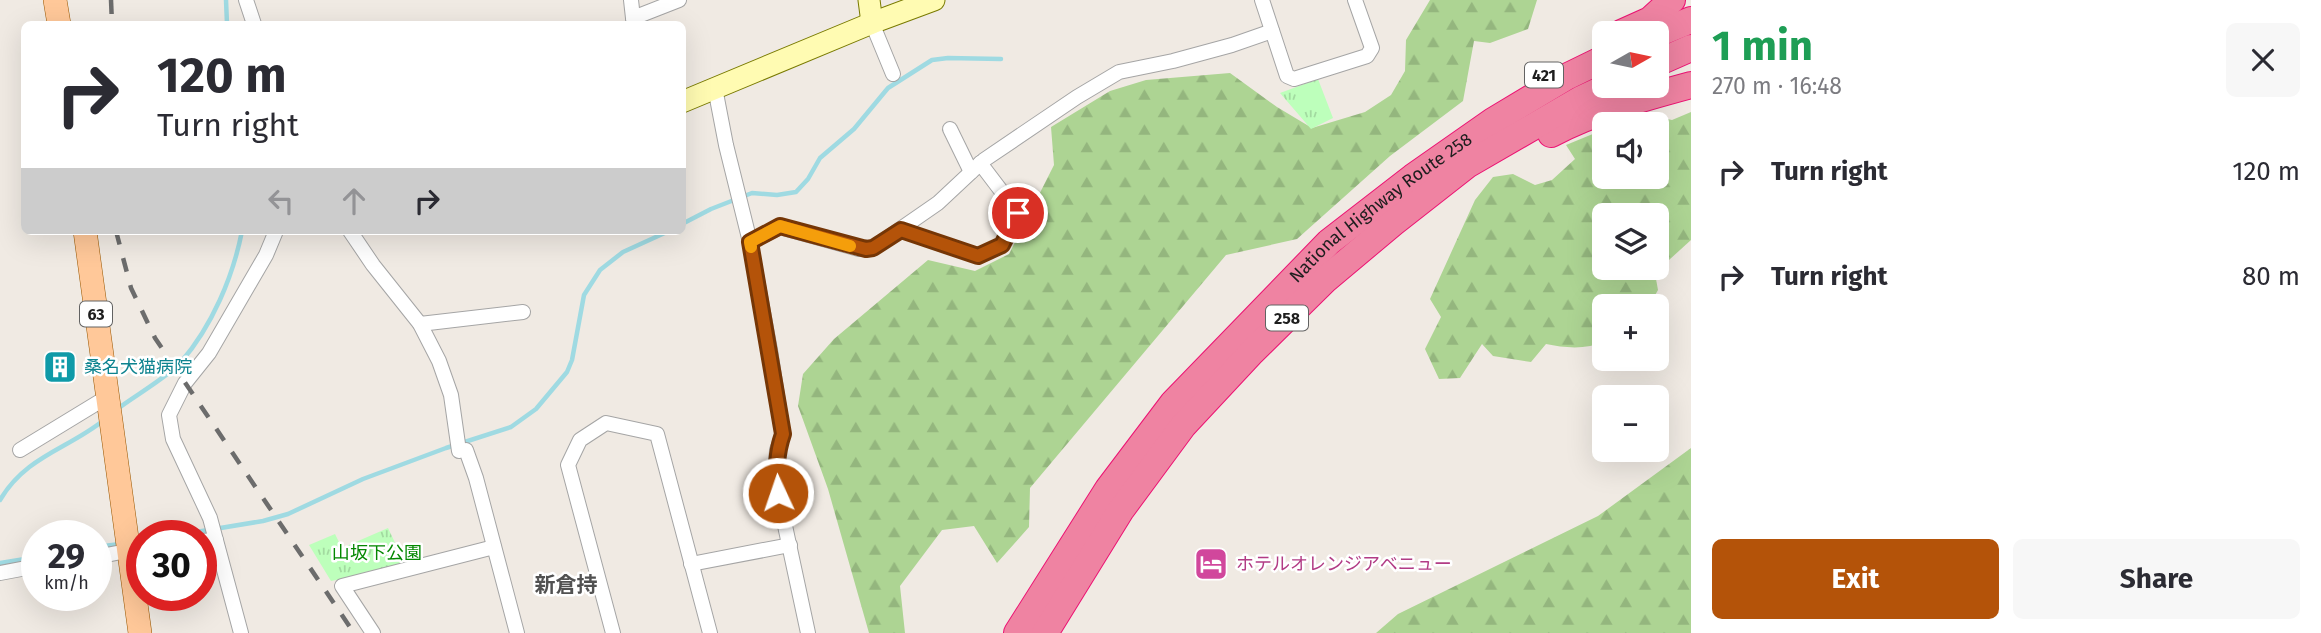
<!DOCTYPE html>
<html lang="en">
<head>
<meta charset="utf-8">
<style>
	body { margin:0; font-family:"Fira Sans","Noto Sans JP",sans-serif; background:#f7f7f7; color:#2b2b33; height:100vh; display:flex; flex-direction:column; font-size:26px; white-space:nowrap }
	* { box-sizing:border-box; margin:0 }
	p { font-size:23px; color:#7c7c81 }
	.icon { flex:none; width:38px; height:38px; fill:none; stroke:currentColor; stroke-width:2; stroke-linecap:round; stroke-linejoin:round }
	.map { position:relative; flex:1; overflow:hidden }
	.drawer { display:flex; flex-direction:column; background:#fff; width:630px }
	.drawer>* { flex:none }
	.guide { position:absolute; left:21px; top:21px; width:665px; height:214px; border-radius:10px; box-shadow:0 7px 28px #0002; background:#fff; color:#2b2b33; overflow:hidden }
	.needle { width:46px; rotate:81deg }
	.controls { position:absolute; left:1592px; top:21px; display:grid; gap:14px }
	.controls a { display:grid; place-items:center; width:77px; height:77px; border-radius:10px; background:#fff; box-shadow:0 7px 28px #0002; font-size:35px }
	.speed { position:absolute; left:21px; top:520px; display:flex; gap:14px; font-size:35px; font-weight:700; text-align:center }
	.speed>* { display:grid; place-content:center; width:91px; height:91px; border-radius:50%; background:#fff; box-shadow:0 7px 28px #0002; line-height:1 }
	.speed small { font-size:18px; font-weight:400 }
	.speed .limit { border:10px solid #d22; background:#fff; color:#111 }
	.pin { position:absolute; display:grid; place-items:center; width:60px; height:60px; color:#fff; margin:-30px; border:4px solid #fff; border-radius:50%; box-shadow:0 2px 7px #0007 }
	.me { position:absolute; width:77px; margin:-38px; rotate:357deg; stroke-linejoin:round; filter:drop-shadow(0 0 5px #0008) }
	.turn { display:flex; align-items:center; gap:24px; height:147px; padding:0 21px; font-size:32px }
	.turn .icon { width:91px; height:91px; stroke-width:2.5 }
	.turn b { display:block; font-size:49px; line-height:60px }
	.lanes { display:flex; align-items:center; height:66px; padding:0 21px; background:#0003; justify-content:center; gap:35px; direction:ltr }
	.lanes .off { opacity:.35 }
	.round { display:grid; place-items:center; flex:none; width:74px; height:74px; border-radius:10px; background:#f7f7f7 }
	.head { display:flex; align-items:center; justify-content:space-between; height:119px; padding:0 21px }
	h1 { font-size:42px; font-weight:700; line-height:52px; color:#1e9e55 }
	.primary-button { display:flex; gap:14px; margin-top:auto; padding:14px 21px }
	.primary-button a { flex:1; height:80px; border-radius:10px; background:#b45309; color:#fff; font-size:28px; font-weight:700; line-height:80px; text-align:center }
	.primary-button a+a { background:#f7f7f7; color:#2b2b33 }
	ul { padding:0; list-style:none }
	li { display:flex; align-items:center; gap:21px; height:105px; padding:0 21px }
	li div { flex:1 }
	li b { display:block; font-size:26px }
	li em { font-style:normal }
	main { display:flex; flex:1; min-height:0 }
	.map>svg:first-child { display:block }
	.forest { fill:url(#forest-firs) }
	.park { fill:url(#park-tufts) }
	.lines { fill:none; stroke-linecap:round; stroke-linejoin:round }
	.stream { stroke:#9fdae2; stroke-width:4.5 }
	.street-casing { stroke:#a5a5a5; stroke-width:16 }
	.secondary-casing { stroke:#797a00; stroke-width:23 }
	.primary-casing { stroke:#985600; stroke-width:24 }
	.highway-casing { stroke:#ec1273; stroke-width:28 }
	.street { stroke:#fff; stroke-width:14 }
	.secondary { stroke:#fffbb2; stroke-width:21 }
	.primary { stroke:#ffc899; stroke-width:23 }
	.highway { stroke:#ef83a2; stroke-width:26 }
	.rail { stroke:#6c6c6c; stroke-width:4.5; stroke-dasharray:14 14; stroke-linecap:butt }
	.route-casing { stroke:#753606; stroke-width:18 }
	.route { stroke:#b45309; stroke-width:12 }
	.slow { stroke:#f59e0b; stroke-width:12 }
	.labels { text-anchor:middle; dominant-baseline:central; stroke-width:5; stroke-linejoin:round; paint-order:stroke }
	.shield { fill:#fff; stroke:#626262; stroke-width:2 }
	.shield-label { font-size:16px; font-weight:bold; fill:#1e1e1e }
	.street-label { font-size:18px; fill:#1e1e1e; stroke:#fff }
	.culture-label { font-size:18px; fill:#0d838f; stroke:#fff; text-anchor:start }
	.park-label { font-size:18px; fill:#038800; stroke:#fff }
	.hotel-label { font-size:18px; fill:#b23c85; stroke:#fff; text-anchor:start }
	.quarter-label { font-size:21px; font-weight:bold; fill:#515151; stroke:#fff }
</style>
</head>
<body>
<main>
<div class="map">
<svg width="1691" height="633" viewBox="0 0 1691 633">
	<defs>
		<pattern id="forest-firs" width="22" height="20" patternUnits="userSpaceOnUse" patternTransform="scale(1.75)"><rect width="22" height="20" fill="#add493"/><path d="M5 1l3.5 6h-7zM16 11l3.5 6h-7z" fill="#94b67e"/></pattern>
		<pattern id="park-tufts" width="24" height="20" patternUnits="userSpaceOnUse" patternTransform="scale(1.75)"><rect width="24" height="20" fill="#bdffbb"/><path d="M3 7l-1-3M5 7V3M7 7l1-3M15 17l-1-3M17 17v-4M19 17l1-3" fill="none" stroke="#a2daa0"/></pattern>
	</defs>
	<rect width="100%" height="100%" fill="#f0eae3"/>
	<!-- forest -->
	<g class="forest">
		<path d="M1430,0H1537L1528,29L1490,43L1474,41L1463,101L1390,156L1297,239L1226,255L1030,488L1029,527L997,563L974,526L942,530L900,586L905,633H869L828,489L798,406L803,374L834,339L928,260L975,271L1009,254L1054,165L1051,127L1110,91L1146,80L1230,73L1277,107L1312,128L1365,112L1391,95L1405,71L1406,40Z"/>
		<path d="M1691,112V240L1669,260L1657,261V215H1605V268H1654L1658,290L1649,306H1605V341C1587,350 1565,348 1546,344L1531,362L1493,356L1482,344L1460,378L1439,379L1425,349L1441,317L1430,299L1475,200L1493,177L1513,174L1535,185L1552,180L1575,159L1566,145L1605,129V177H1657V124H1616L1642,113L1672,120Z"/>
		<path d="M1691,448V633H1376L1398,614L1598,516Z"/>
	</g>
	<!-- park -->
	<g class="park">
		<path d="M1318,79L1333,118L1311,129L1280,93Z"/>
		<path d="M388,528L399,551L407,549L416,564L331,581L309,545L335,534L342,548Z"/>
	</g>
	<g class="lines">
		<!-- stream -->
		<g class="stream">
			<path d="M226,0L227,24"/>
			<path d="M682,224L711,209L752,193L777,195L796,192L808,179L820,158L854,129L888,88L932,60L948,58L1001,59"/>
			<path d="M116,410C134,396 168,377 181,362C212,326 233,277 242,231"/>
			<path d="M0,500C26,456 68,449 104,420"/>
			<path d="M172,536L263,521L288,514L363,479L446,448L511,427L536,409L567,372L572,360L584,295L600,270L623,252L669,231"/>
			<path d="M96,547L120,544"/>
			<path d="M0,563L37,557"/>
		</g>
		<defs>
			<g id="street">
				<path d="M246,0L254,24"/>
				<path d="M631,0L633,18L636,24"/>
				<path d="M1262,0L1287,76L1294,79L1367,56L1372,48L1355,0"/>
				<path d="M633,18L679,0"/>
				<path d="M872,23L893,74"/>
				<path d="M715,88L726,145L750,242L770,350L783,434L777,450L776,465L778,493L808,633"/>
				<path d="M950,129L971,172"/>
				<path d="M901,230L979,256L1002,245L1018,213L980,163"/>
				<path d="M350,231L373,265L420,324L439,361L451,395L459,451"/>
				<path d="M750,242L780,227L859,249L873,248L938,203L984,160L1077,97L1119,72L1173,61L1232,45L1272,31"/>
				<path d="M420,324L523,312"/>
				<path d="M20,450L107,397"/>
				<path d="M466,450L476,478L517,633"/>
				<path d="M201,541L216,540"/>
				<path d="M96,557L142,548"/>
				<path d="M691,564L790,545"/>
				<path d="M0,573L37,566"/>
				<path d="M241,633L210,518L173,439L169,415L185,383L209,353L266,255L276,231"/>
				<path d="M373,633L342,586L494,547"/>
				<path d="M613,633L568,465L580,440L606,423L657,434L710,633"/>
			</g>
			<g id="secondary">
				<path d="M869,0L872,23"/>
				<path d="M682,102L872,23L934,0"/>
			</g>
			<g id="primary">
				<path d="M55,0L59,24"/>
				<path d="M85,231L140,633"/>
			</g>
			<g id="highway">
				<path d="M1621,33L1650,20L1672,0"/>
				<path d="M1657,34L1691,20"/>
				<path d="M1657,63L1691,48"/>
				<path d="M1551,134C1595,111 1643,98 1691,85"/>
				<path id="s1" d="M1017,633L1108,489L1173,403L1329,242L1413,177L1493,121L1566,77L1605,58"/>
				<path d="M1045,633L1121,510L1183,426L1252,352L1325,280L1393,223L1467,165L1581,99L1609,86"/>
			</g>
		</defs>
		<!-- street casing -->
		<use href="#street" class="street-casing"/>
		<!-- secondary casing -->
		<use href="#secondary" class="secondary-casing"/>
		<!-- primary casing -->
		<use href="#primary" class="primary-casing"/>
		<!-- highway casing -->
		<use href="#highway" class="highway-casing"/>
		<!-- street -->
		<use href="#street" class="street"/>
		<!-- secondary -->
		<use href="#secondary" class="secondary"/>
		<!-- primary -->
		<use href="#primary" class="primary"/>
		<!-- highway -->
		<use href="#highway" class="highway"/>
		<!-- rail -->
		<g class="rail">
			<path d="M111,0L112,24"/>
			<path d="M116,231L131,288L155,338L354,633"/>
		</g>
	</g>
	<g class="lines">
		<defs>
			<path id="route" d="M778,493C776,472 776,454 783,434L750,242L780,226L866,249L873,248L901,230L978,256L1002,245L1018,213"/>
		</defs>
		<!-- route casing -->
		<use href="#route" class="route-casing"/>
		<!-- route -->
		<use href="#route" class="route"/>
		<!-- slow -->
		<path class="slow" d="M751,247L750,242L780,226L850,246"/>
	</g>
	<!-- icons -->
	<defs>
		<symbol id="building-square" viewBox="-11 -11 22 22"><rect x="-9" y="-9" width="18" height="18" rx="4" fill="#0f9aa8" stroke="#fff"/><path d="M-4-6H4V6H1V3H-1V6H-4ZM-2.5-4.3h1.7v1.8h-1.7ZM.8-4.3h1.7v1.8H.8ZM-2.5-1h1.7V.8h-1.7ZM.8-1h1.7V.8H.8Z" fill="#fff"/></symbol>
		<symbol id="hotel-square" viewBox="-11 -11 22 22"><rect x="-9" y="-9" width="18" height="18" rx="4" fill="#d1479c" stroke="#fff"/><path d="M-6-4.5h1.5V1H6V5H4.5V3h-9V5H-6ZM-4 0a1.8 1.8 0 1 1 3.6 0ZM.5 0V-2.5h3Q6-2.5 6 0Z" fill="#fff"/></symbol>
	</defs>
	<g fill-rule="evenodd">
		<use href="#building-square" x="41" y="348" width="38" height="38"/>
		<use href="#hotel-square" x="1192" y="545" width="38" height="38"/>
	</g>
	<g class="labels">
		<!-- shield labels -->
		<g class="shield">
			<rect x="1525" y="62.5" width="38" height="25" rx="5"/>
			<rect x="80" y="301.5" width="32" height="25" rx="5"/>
			<rect x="1266" y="305.5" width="42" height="25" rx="5"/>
		</g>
		<g class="shield-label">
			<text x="1544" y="75">421</text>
			<text x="96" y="314">63</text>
			<text x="1287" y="318">258</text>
		</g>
		<!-- street labels -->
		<g class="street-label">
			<text stroke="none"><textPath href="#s1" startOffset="564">National Highway Route 258</textPath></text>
		</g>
		<!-- culture labels -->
		<g class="culture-label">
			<text x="84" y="367">桑名犬猫病院</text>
		</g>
		<!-- park labels -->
		<g class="park-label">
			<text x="377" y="553">山坂下公園</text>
		</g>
		<!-- hotel labels -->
		<g class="hotel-label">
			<text x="1236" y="564">ホテルオレンジアベニュー</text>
		</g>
		<!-- quarter labels -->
		<g class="quarter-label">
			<text x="566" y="585">新倉持</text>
		</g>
	</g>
</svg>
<div class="controls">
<a><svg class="needle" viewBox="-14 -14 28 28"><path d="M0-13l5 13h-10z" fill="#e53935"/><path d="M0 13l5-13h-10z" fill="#7c7c81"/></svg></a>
<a><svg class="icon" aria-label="sound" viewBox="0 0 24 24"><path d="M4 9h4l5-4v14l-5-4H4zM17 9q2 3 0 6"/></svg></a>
<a><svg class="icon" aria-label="layers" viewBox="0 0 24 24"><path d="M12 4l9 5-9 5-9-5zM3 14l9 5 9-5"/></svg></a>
<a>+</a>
<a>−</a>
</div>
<div class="speed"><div>29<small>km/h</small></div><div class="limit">30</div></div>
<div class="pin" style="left:1018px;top:213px;background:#d93025"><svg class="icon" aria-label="arrive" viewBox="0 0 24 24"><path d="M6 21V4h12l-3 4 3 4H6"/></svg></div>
<svg class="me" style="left:778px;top:493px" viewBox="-20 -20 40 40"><circle r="17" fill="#b45309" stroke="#fff" stroke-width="3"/><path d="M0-11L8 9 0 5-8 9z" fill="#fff"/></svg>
<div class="guide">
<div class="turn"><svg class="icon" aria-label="right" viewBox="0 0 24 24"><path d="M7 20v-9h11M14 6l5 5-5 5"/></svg><div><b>120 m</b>Turn right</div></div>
<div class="lanes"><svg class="icon off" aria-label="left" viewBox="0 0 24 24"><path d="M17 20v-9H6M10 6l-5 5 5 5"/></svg><svg class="icon off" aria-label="ahead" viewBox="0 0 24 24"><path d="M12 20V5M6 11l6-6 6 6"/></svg><svg class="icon" aria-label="right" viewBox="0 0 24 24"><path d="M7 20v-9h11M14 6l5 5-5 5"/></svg></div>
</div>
</div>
<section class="drawer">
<div class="head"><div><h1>1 min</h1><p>270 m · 16:48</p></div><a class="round"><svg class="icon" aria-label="close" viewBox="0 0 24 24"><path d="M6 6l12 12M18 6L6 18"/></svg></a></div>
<ul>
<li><svg class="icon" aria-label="right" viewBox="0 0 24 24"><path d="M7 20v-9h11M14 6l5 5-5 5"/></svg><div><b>Turn right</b></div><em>120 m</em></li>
<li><svg class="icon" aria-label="right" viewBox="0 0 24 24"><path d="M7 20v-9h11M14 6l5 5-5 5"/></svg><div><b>Turn right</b></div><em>80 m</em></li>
</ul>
<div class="primary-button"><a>Exit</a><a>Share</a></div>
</section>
</main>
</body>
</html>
